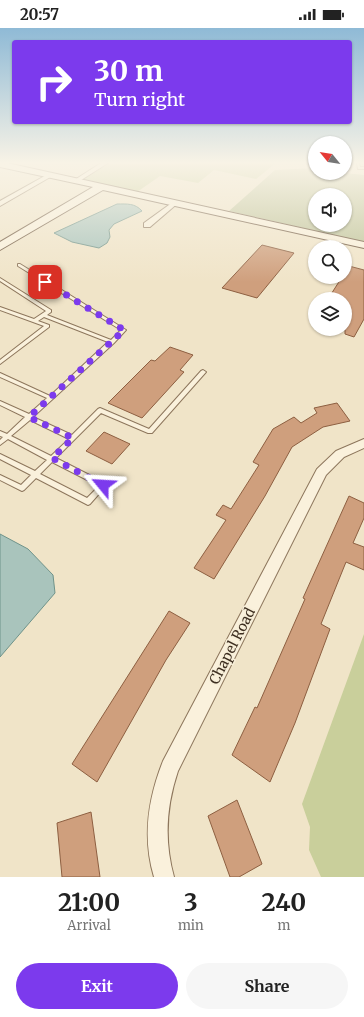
<!DOCTYPE html>
<html lang="en">
<head>
<meta charset="utf-8">
<style>
	body { margin:0; font-family:Merriweather,serif; background:#f6f6f6; color:#222; height:100vh; display:flex; flex-direction:column; font-size:15px; white-space:nowrap }
	* { box-sizing:border-box; margin:0 }
	p { font-size:13px; color:#767676 }
	.icon { flex:none; width:22px; height:22px; fill:none; stroke:currentColor; stroke-width:2; stroke-linecap:round; stroke-linejoin:round }
	.map { position:relative; height:849px; overflow:hidden }
	.drawer { display:flex; flex-direction:column; background:#fff; flex:1 }
	.drawer>* { flex:none }
	.hud { position:absolute; left:12px; top:12px; width:340px; height:84px; border-radius:4px; box-shadow:0 1px 3px #0004; background:#7c3aed; color:#fff; overflow:hidden }
	.needle { width:26px; rotate:300deg }
	.tools { position:absolute; left:308px; top:108px; display:grid; gap:8px }
	.tools a { display:grid; place-items:center; width:44px; height:44px; border-radius:50%; background:#fff; box-shadow:0 1px 3px #0004; font-size:20px }
	.pin { position:absolute; display:grid; place-items:center; width:34px; height:34px; color:#fff; margin:-17px; border-radius:8px; box-shadow:0 2px 6px #0006 }
	.me { position:absolute; width:44px; margin:-22px; rotate:297deg; stroke-linejoin:round; filter:drop-shadow(0 0 3px #0008) }
	.turn { display:flex; align-items:center; gap:14px; height:84px; padding:0 16px; font-size:18px }
	.turn .icon { width:52px; height:52px; stroke-width:2.5 }
	.turn b { display:block; font-size:28px; line-height:34px }
	.eta { display:flex; justify-content:space-evenly; align-items:center; height:68px; text-align:center }
	.eta b { font-size:24px; font-weight:700; line-height:28px }
	.primary-button { display:flex; gap:8px; margin-top:auto; padding:8px 16px }
	.primary-button a { flex:1; height:46px; border-radius:24px; background:#7c3aed; color:#fff; font-size:16px; font-weight:700; line-height:46px; text-align:center }
	.primary-button a+a { background:#f6f6f6; color:#222 }
	.status { display:flex; justify-content:space-between; align-items:center; height:28px; padding:0 20px; background:#fff; direction:ltr }
	.status svg { height:11px; fill:currentColor }
	.map>svg:first-child { display:block }
	.green { fill:#c9cf9b }
	.cemetery { fill:#bfc49a; fill-rule:evenodd }
	.water { fill:#a9c4bc; stroke:#6f938a }
	.building { fill:#cf9f7d; stroke:#8d5f41 }
	.lines { fill:none; stroke-linecap:round; stroke-linejoin:round }
	.lane-casing { stroke:#8d765c; stroke-width:2 }
	.street-casing { stroke:#8d765c; stroke-width:2 }
	.secondary-casing { stroke:#6f573f; stroke-width:2 }
	.lane { fill:#faf1dc; fill-rule:evenodd }
	.street { fill:#faf1dc; fill-rule:evenodd }
	.secondary { fill:#faf1dc; fill-rule:evenodd }
	.route { stroke:#7c3aed; stroke-width:7; stroke-dasharray:0 12.6 }
	.labels { text-anchor:middle; dominant-baseline:central; stroke-width:3; stroke-linejoin:round; paint-order:stroke }
	.near-street-label { font-size:14px; fill:#3d2e20; stroke:#f7eed8 }
</style>
</head>
<body>
<div class="status"><b>20:57</b><svg viewBox="0 0 49 12"><path d="M0 12V9h3v3zM5 12V6h3v6zM10 12V3h3v9zM15 12V0h3v12zM26 1h20v11H26zM47 4h2v5h-2z"/></svg></div>
<div class="map">
<svg width="364" height="849" viewBox="0 0 364 849">
	<rect width="100%" height="100%" fill="#f0e4c8"/>
	<!-- green -->
	<g class="green">
		<path d="M276,135L256,151L214,142L198,155L160,148L137,164L82,152L108,136Z"/>
		<path d="M364,606V849H321L309,822L310,799L302,776Z"/>
	</g>
	<!-- cemetery -->
	<path class="cemetery" d="M315,140V145H345L364,147V214L229,183L275,142ZM315,167H345V197H315Z"/>
	<!-- water -->
	<g class="water">
		<path d="M117,176C127,176 135,175 142,183L114,196L109,202L110,209L107,215L99,220L72,214L54,205Z"/>
		<path d="M0,506L28,521L53,547L55,565L0,629Z"/>
	</g>
	<!-- building -->
	<g class="building">
		<path d="M262,217L294,225L257,270L222,260Z"/>
		<path d="M349,238L364,242V291L354,309L345,306V271H328L342,249H345V245Z"/>
		<path d="M170,319L193,327L180,342L184,344L142,390L108,375L151,332L155,333Z"/>
		<path d="M337,375L350,393L323,399L292,419L265,468L214,551L194,540L226,492L216,487L223,477L231,481L259,437L253,434L273,401L294,389L301,395L317,385L314,380Z"/>
		<path d="M104,404L130,416L112,436L86,423Z"/>
		<path d="M349,468L364,475V490L353,515L364,519V542L346,534L321,596L330,601L295,695L270,754L232,727L255,679L257,680L305,571L303,570Z"/>
		<path d="M169,583L190,595L166,632L97,754L72,736Z"/>
		<path d="M237,772L262,836L239,849H230L208,788Z"/>
		<path d="M91,784L100,849H62L57,795Z"/>
	</g>
	<g class="lines">
		<defs>
			<g id="lane">
				<path d="M357,135H359L360,139H364V141H358Z"/>
				<path d="M18,236H20L126,302L114,315L33,389L72,407L98,381L100,380L149,401L201,343L203,342L206,344L152,405H148L101,385L56,430L105,455L106,457L105,459L90,476L88,477L36,450L24,462L22,463L0,452V447L21,457L31,447L0,431V426L35,443L47,432L8,411L0,417V412L3,409L0,408V403L7,406L25,389L0,377V373L29,386L47,370L0,349V345L50,368L108,314L44,289L38,293L49,297V299L0,336V332L44,298L0,282V279L34,291L46,283L0,253V250L51,282V284L47,287L111,312L121,302L18,238ZM30,392L69,411L51,428L11,408ZM52,434L99,458L87,470L40,446Z"/>
			</g>
			<g id="street">
				<path d="M101,135H108L78,154L73,153Z"/>
				<path d="M50,145L52,146V148L0,178V173Z"/>
				<path d="M173,174L178,175L150,199H144V195Z"/>
				<path d="M364,411V420L344,429L326,447L178,743C166,779 164,813 174,849H154C142,809 148,771 163,733L317,441L336,423Z"/>
			</g>
			<path id="secondary" d="M0,135H7L364,214V220L103,162L0,222V214L93,159L0,139Z"/>
		</defs>
		<!-- lane casing -->
		<use href="#lane" class="lane-casing"/>
		<!-- street casing -->
		<use href="#street" class="street-casing"/>
		<!-- secondary casing -->
		<use href="#secondary" class="secondary-casing"/>
		<!-- lane -->
		<use href="#lane" class="lane"/>
		<!-- street -->
		<use href="#street" class="street"/>
		<!-- secondary -->
		<use href="#secondary" class="secondary"/>
	</g>
	<!-- sky -->
	<linearGradient id="sky" x2="0" y2="1"><stop stop-color="#8fbad6"/><stop offset="0.53" stop-color="#f8f3e6"/><stop offset="1" stop-color="#f8f3e6" stop-opacity="0"/></linearGradient>
	<rect width="364" height="254" fill="url(#sky)"/>
	<g class="lines">
		<!-- route -->
		<path class="route" d="M45,254L124,302L29,389L73,410L52,430L103,457"/>
	</g>
	<g class="labels">
		<!-- near-street labels -->
		<g class="near-street-label">
			<text transform="translate(232 618) rotate(-63)">Chapel Road</text>
		</g>
	</g>
</svg>
<div class="tools">
<a><svg class="needle" viewBox="-14 -14 28 28"><path d="M0-13l5 13h-10z" fill="#e53935"/><path d="M0 13l5-13h-10z" fill="#767676"/></svg></a>
<a><svg class="icon" aria-label="sound" viewBox="0 0 24 24"><path d="M4 9h4l5-4v14l-5-4H4zM17 9q2 3 0 6"/></svg></a>
<a><svg class="icon" aria-label="search" viewBox="0 0 24 24"><circle cx="10" cy="10" r="6"/><path d="M15 15l6 6"/></svg></a>
<a><svg class="icon" aria-label="layers" viewBox="0 0 24 24"><path d="M12 4l9 5-9 5-9-5zM3 14l9 5 9-5"/></svg></a>
</div>
<div class="pin" style="left:45px;top:254px;background:#d93025"><svg class="icon" aria-label="arrive" viewBox="0 0 24 24"><path d="M6 21V4h12l-3 4 3 4H6"/></svg></div>
<svg class="me" style="left:103px;top:457px" viewBox="-20 -20 40 40"><path d="M0-17L14 15 0 8-14 15z" fill="#7c3aed" stroke="#fff" stroke-width="4"/></svg>
<div class="hud">
<div class="turn"><svg class="icon" aria-label="right" viewBox="0 0 24 24"><path d="M7 20v-9h11M14 6l5 5-5 5"/></svg><div><b>30 m</b>Turn right</div></div>
</div>
</div>
<section class="drawer">
<div class="eta">
<div><b>21:00</b><p>Arrival</p></div>
<div><b>3</b><p>min</p></div>
<div><b>240</b><p>m</p></div>
</div>
<div class="primary-button"><a>Exit</a><a>Share</a></div>
</section>
</body>
</html>
